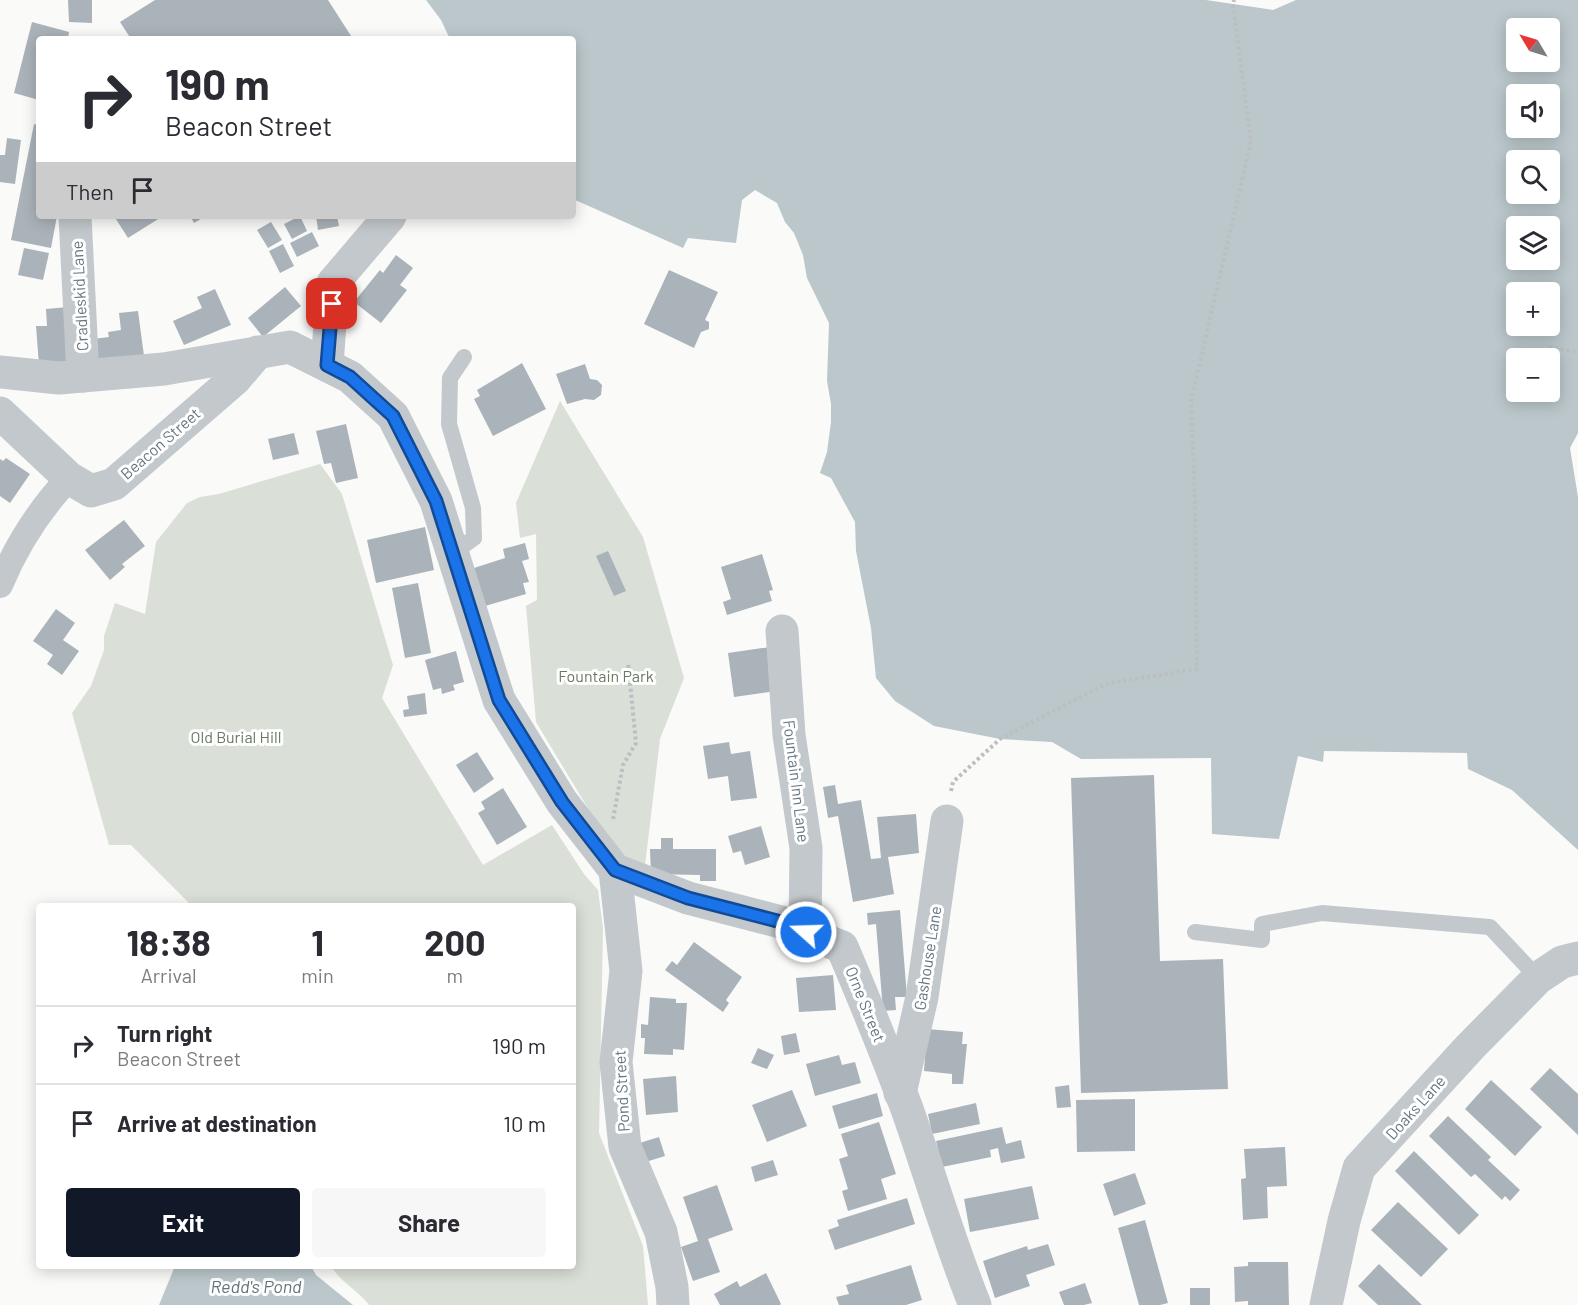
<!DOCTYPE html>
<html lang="en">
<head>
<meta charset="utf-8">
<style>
	body { margin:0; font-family:Barlow,sans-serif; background:#f7f7f7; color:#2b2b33; height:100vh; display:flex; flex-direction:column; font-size:22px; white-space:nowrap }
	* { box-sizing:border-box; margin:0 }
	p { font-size:20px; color:#7c7c81 }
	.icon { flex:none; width:33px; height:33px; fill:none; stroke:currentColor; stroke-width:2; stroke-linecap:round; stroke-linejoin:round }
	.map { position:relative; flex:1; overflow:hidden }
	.panel { position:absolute; left:36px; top:903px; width:540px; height:366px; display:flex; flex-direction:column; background:#fff; border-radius:6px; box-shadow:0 3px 15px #0003 }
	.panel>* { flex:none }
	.guide { position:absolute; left:36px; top:36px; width:540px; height:183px; border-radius:6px; box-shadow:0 3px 15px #0003; background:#fff; color:#2b2b33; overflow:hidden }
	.needle { width:39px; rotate:308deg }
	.fabs { position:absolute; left:1506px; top:18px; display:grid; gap:12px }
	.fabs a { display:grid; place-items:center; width:54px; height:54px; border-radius:6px; background:#fff; box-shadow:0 3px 15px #0003; font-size:30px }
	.pin { position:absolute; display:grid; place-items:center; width:51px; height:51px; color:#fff; margin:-26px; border-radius:12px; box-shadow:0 3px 9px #0006 }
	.me { position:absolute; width:66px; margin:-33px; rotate:290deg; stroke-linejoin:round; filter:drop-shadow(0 0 4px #0008) }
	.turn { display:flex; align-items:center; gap:21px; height:126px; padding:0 30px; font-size:27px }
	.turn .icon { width:78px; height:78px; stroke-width:2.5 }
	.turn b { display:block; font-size:42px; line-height:51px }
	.then { display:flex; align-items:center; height:57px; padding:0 30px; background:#0003; gap:12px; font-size:22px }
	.eta { display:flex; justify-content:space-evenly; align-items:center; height:102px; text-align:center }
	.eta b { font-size:36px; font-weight:700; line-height:42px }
	.primary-button { display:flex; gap:12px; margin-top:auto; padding:12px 30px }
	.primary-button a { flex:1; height:69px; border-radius:6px; background:#111827; color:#fff; font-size:24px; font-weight:700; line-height:69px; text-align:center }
	.primary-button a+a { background:#f7f7f7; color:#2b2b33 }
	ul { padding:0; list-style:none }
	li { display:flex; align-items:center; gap:18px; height:78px; padding:0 30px; border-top:2px solid #e1e1e2 }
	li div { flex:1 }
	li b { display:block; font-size:22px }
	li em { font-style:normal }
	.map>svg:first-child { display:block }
	.green { fill:#dadfd7 }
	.water { fill:#bbc7cb; fill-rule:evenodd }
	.building { fill:#aab3b9 }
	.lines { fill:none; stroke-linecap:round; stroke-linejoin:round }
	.path { stroke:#bbbfc2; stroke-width:4; stroke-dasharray:3 3; stroke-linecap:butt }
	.service { stroke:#c3c8cc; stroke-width:16 }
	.pedestrian { stroke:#c3c8cc; stroke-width:26 }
	.minor { stroke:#c3c8cc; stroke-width:33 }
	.tertiary { stroke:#c3c8cc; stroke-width:33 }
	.route-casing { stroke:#114b97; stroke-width:15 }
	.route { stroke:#1a73e8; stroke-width:10 }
	.labels { text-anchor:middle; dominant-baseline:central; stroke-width:6; stroke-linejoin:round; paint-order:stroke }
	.street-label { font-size:16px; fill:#657683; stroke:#fff }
	.park-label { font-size:16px; fill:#687a64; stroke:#fff }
	.water-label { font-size:18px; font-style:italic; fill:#60757c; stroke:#fff }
</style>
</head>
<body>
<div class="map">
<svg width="1578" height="1305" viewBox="0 0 1578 1305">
	<rect width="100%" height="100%" fill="#fafaf8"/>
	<!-- green -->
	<g class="green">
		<path d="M560,401L643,537L684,678L660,739L645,866L629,860L604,835L536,722L526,606L537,600L536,534L520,538L516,503Z"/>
		<path d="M320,464L342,494L393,665L382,698L483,865L552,825L584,874L598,890L603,928L599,1133L643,1246L648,1305H369C358,1290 340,1282 331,1266H573V906H192L131,845H109L72,713L91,686L104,650V636L115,603L145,614L156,542L187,503L200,497L219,494Z"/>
	</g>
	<!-- water -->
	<g class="water">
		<path d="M426,0H1206L1273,10L1296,0H1578V433L1570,448L1578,497V850L1512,790L1468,769L1467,753L1324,751L1323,762L1298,756L1279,839L1212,834L1211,758L1081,759L1052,742L1000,739L934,726L895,701L876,678L871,628L856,551L855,522L831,478L820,473L827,452L831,422V404L827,381L829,323L807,278L803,255L794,233L785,222L777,203L755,190L742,200L736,243L688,238L683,248L573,199V39H450L441,20ZM1516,28H1550V62H1516ZM1516,94H1550V128H1516ZM1516,160H1550V194H1516ZM1516,226H1550V260H1516ZM1516,292H1550V326H1516ZM1516,358H1550V392H1516Z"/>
		<path d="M175,1266H311L316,1275L353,1305H159Z"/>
	</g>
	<!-- building -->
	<g class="building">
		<path d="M68,0H92V23L69,22Z"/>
		<path d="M155,0H328L353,39H131L120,22Z"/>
		<path d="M32,22L69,32L68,39H39V100L14,93Z"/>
		<path d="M34,124L39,125V216H57L51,248L11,240Z"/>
		<path d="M7,138L21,140L15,184L0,182V155H5Z"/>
		<path d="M114,216H163L128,238Z"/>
		<path d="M190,216H206L194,223Z"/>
		<path d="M300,216L307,231L292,239L284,224Z"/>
		<path d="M316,216H337L339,226L318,230Z"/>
		<path d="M271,222L282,240L268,248L257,230Z"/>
		<path d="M312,232L319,246L297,257L290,243Z"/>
		<path d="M283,244L294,266L280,273L269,251Z"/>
		<path d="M24,248L49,253L43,280L18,275Z"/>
		<path d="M396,255L413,268L400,285L407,290L381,323L354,302L380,270L383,273Z"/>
		<path d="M669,270L718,292L705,320L709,322V329L701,332L694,348L644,324Z"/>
		<path d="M285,287L301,306L263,337L248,318Z"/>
		<path d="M215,289L231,325L184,345L173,321L202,308L197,297Z"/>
		<path d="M68,307L76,362L39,365L36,326H47L46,309Z"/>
		<path d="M138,311L144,356L96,361L93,339L109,337L108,332L121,330L119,313Z"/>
		<path d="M522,363L546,409L493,436L474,399L480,396L477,390Z"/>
		<path d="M585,364L590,379L597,380L602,385L601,395L594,400L585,399L567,404L556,374Z"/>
		<path d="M346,424L358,478L336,483L331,463L324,464L316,431Z"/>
		<path d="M294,433L299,454L273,460L268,439Z"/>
		<path d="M6,458L30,474L10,503L0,496V459L3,461Z"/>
		<path d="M124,520L145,546L122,564L125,567L110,580L85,550Z"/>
		<path d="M425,527L434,570L376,583L367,540Z"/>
		<path d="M525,543L529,559L522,561L529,582L523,583L526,594L485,606L474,568L505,558L503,549Z"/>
		<path d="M608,551L626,591L614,596L596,556Z"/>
		<path d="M762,554L773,590L769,591L772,601L727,615L723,602L731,599L721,567Z"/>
		<path d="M418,583L431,653L405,658L392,588Z"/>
		<path d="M56,609L75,623L63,640L79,651L62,675L47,664L53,655L33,641Z"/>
		<path d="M770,647L776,691L734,697L728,653Z"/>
		<path d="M456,651L464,682L453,685L455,690L442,694L441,688L433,690L425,660Z"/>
		<path d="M425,693L427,714L404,717L403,710L409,709L407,696Z"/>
		<path d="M729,742L731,754L750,751L757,798L731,801L728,776L708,779L703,746Z"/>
		<path d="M477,752L494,779L474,793L456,765Z"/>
		<path d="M1154,775L1160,961L1223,959L1228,1089L1081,1093L1071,778Z"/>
		<path d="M835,785L838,804L861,800L871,859L881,858L877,817L916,814L919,853L888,857L894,894L853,902L838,816L828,818L823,787Z"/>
		<path d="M503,788L527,827L497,845L478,813L485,809L481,802Z"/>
		<path d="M761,826L770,857L745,865L741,851L733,853L728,836Z"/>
		<path d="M661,838H673V849H716V881H700V875L651,874L650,849H661Z"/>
		<path d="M900,910L907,997H895L896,1010L883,1011L876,924L868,925L867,913Z"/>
		<path d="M694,942L742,977L726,1000L729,1003L723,1012L665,970L672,961L677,965Z"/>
		<path d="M833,975L836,1010L799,1012L796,978Z"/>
		<path d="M650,997L676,999V1003H687L684,1050L673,1049V1055L644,1054L645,1038H641V1024L648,1025Z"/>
		<path d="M927,1029L963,1032L962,1044H967L963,1084H952V1074L924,1071Z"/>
		<path d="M796,1033L800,1052L784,1055L781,1036Z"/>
		<path d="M758,1048L774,1055L767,1069L751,1063Z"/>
		<path d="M839,1055L842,1065L855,1062L861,1083L815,1096L806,1064Z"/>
		<path d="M1550,1068L1578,1094V1135L1530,1089Z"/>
		<path d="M676,1076L678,1112L646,1115L643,1079Z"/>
		<path d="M1491,1080L1542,1127L1515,1156L1465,1109Z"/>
		<path d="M1069,1085L1071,1107L1057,1108L1055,1087Z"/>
		<path d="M792,1090L807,1126L767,1142L752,1105Z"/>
		<path d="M877,1093L883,1116L839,1129L832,1106Z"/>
		<path d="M1135,1099V1151L1077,1152L1076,1100Z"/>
		<path d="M976,1103L980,1124L932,1134L928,1114Z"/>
		<path d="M1448,1116L1491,1157L1488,1160L1520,1190L1510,1201L1505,1196L1502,1200L1475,1174L1471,1177L1429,1136Z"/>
		<path d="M879,1122L896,1174L881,1179L887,1199L848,1211L842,1191L848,1189L839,1159L848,1156L841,1134Z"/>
		<path d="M1002,1127L1006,1144L1021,1140L1025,1158L1001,1163L998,1148L990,1150L991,1157L942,1167L936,1141Z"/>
		<path d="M659,1137L665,1156L639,1164L633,1145Z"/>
		<path d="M1285,1147L1287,1186L1267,1187L1268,1218L1243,1220L1241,1179L1246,1178L1244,1149Z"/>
		<path d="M1414,1151L1479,1215L1459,1235L1395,1171Z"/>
		<path d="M773,1160L778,1175L755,1182L751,1167Z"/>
		<path d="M1135,1173L1146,1204L1114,1216L1103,1184Z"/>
		<path d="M717,1185L733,1230L708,1239L720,1272L693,1281L681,1247L698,1241L683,1197Z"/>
		<path d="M1032,1186L1039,1219L970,1232L964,1199Z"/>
		<path d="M907,1198L915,1224L835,1250L828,1230L839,1226L837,1220Z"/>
		<path d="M1398,1202L1448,1249L1421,1277L1371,1230Z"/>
		<path d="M1145,1220L1168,1303L1160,1305H1139L1118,1228Z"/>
		<path d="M1048,1244L1055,1265L1026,1275L1030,1286L995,1298L983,1261L1027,1246L1028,1250Z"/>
		<path d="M1248,1262H1288L1289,1305H1248V1301L1235,1302L1234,1267L1248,1266Z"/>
		<path d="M1379,1264L1422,1305H1378L1358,1286Z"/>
		<path d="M911,1265L922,1300L906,1305H839L836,1297L849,1294L846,1285Z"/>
		<path d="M766,1273L781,1304L780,1305H720L714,1294L737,1281L740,1287Z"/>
		<path d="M1085,1283L1092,1303L1084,1305H1064L1059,1292Z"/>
		<rect x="1190" y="1288" width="20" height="17"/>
	</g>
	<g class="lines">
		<!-- path -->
		<g class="path">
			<path d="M1549,347L1578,352"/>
			<path d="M951,791L953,782L1000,739L1105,684L1197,669L1195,503L1191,401L1251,141L1233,5L1234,0"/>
			<path d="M613,819L623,765L636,743L628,662"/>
		</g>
		<!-- service -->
		<g class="service">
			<path d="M453,553L474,538L473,508L449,424L450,378L464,357"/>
			<path d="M1195,932L1262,940V924L1322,913L1490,927L1538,978"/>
		</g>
		<!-- pedestrian -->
		<path class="pedestrian" d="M0,585C17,544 39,510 69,478"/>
		<!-- minor -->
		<g class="minor">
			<path d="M75,216L83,376"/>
			<path d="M327,365L333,283L390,216"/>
			<path d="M0,413L69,478L91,491L114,484L235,379L258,352"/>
			<path d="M782,631L789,735L806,848L805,932"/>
			<path d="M615,870L626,971L616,1062L625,1147L661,1232L672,1287L673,1305"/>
			<path d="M900,1093L922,997L947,821"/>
			<path d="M1326,1305L1344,1221L1359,1168L1470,1047L1538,978L1562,962L1578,958"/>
		</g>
		<!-- tertiary -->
		<path class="tertiary" d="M0,372L59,378L164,369L290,347L350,377L393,416L436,501L499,700L562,802L615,870L688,898L781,922L842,947C865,1001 887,1055 907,1109C930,1174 949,1241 975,1305"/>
	</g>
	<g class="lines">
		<defs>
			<path id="route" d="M332,304L327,365L350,377L393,416L436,501L499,700L562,802L615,870L688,898L781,922L806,932"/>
		</defs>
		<!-- route casing -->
		<use href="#route" class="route-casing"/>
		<!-- route -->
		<use href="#route" class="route"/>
	</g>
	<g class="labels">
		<!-- street labels -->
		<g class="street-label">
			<text transform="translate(79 296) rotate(-93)">Cradleskid Lane</text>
			<text transform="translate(160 443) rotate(-41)">Beacon Street</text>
			<text transform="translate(797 781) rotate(83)">Fountain Inn Lane</text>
			<text transform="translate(927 958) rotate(-81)">Gashouse Lane</text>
			<text transform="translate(866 1004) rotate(68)">Orne Street</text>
			<text transform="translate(621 1091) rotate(-93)">Pond Street</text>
			<text transform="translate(1415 1107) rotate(-48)">Doaks Lane</text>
		</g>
		<!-- park labels -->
		<g class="park-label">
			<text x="606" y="675">Fountain Park</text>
			<text x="236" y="736">Old Burial Hill</text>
		</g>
		<!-- water labels -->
		<g class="water-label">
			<text x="256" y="1286">Redd's Pond</text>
		</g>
	</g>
</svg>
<div class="fabs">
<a><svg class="needle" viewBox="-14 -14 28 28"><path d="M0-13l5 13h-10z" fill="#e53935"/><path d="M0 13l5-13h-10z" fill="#7c7c81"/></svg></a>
<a><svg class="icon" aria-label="sound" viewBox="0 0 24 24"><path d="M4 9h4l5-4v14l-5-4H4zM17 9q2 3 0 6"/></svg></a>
<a><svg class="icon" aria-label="search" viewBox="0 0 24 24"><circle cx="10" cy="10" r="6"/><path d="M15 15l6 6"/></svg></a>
<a><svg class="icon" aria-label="layers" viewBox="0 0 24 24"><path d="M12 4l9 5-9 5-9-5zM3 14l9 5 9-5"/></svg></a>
<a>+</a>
<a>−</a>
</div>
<div class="pin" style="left:332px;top:304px;background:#d93025"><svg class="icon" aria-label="arrive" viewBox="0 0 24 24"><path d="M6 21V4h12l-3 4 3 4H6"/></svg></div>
<svg class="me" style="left:806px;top:932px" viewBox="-20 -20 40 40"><circle r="17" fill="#1a73e8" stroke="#fff" stroke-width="3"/><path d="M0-11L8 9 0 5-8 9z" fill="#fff"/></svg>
<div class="guide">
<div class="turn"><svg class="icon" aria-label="right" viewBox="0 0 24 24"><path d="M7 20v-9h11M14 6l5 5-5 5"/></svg><div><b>190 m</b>Beacon Street</div></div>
<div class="then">Then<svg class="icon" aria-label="arrive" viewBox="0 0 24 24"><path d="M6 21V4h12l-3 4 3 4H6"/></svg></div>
</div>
<section class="panel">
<div class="eta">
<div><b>18:38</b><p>Arrival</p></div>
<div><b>1</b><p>min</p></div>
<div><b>200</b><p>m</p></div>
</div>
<ul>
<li><svg class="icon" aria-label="right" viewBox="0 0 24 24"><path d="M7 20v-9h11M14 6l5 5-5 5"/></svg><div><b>Turn right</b><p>Beacon Street</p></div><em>190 m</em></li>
<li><svg class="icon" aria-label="arrive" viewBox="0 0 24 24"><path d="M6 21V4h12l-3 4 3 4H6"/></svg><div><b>Arrive at destination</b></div><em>10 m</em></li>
</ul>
<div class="primary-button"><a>Exit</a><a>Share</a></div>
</section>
</div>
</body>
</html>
